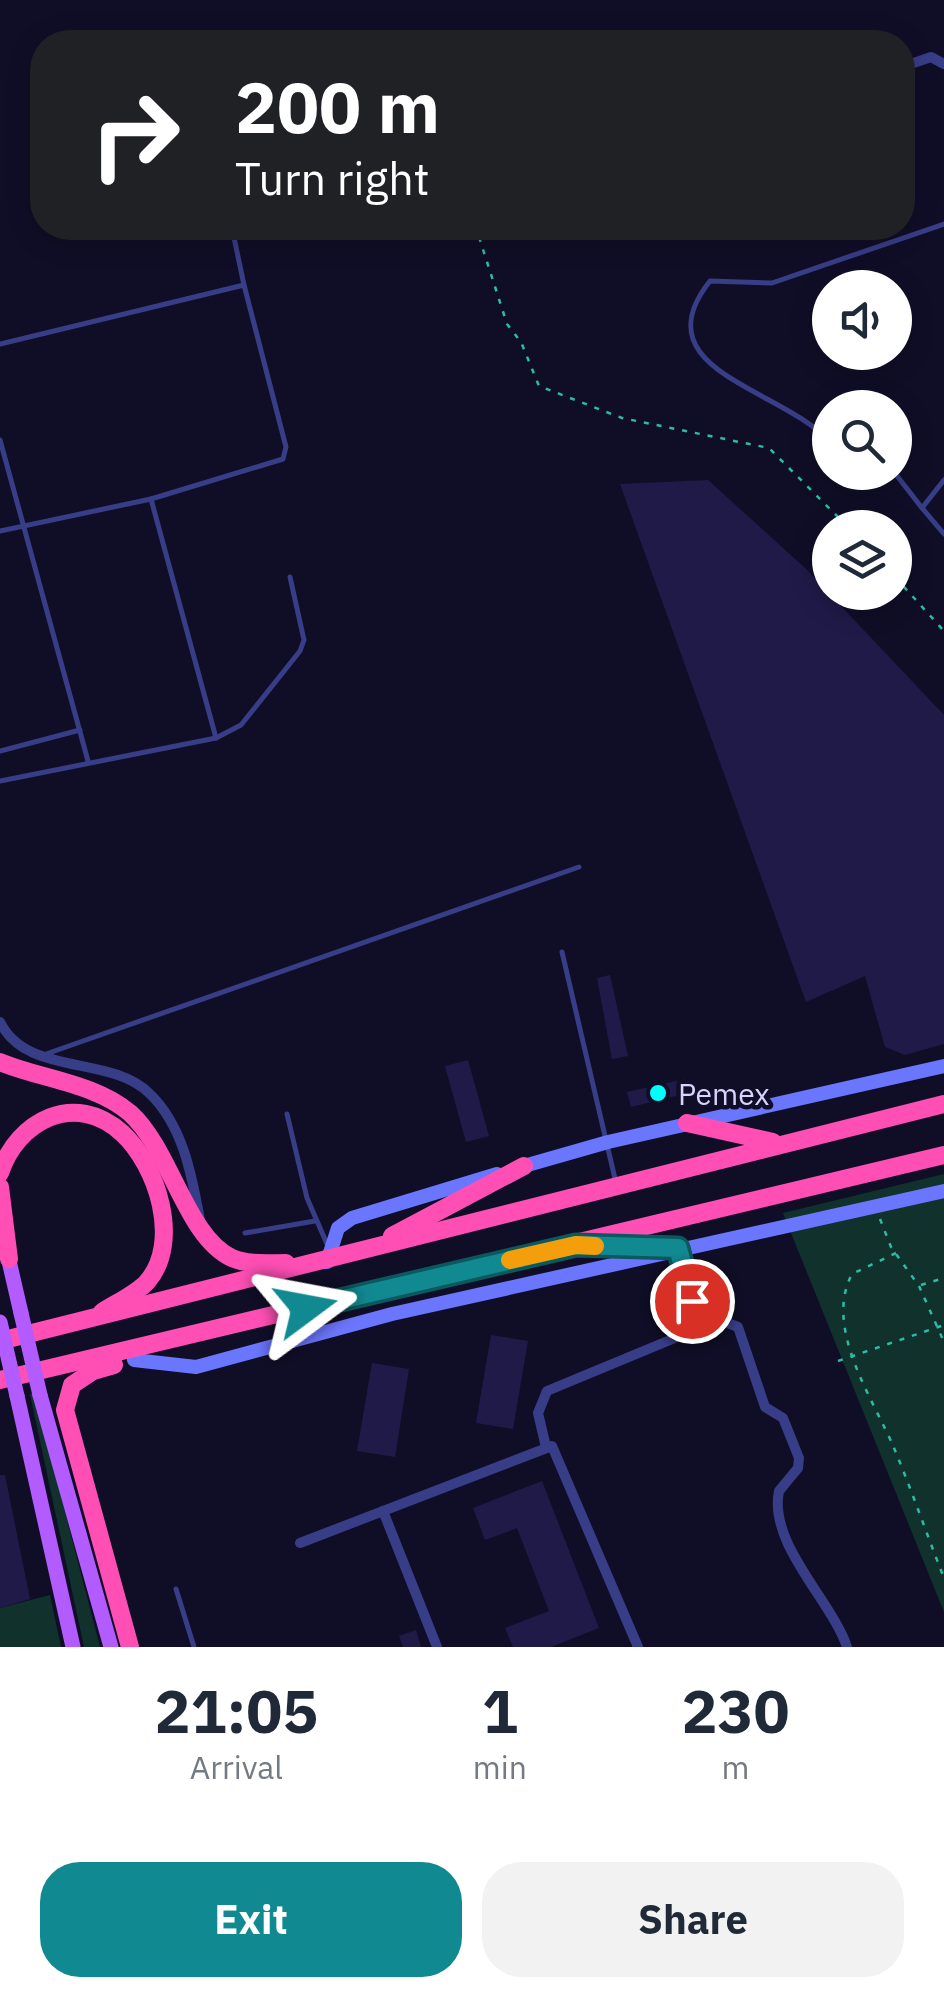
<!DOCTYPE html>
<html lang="en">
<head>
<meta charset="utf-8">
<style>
	body { margin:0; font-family:"IBM Plex Sans",sans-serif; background:#f2f2f3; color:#1f2937; height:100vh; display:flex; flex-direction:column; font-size:38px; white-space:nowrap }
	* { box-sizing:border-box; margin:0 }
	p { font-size:32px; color:#747a83 }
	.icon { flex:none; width:55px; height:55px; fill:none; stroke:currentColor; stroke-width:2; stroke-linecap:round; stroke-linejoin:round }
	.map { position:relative; height:1647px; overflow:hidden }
	.panel { display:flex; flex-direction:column; background:#fff; flex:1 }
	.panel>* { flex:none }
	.top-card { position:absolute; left:30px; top:30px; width:885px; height:210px; border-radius:40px; box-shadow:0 5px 25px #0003; background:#202124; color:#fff; overflow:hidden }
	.buttons { position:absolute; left:812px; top:270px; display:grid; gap:20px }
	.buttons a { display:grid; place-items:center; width:100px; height:100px; border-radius:50%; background:#fff; box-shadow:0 5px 25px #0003; font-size:50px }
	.pin { position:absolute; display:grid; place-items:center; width:85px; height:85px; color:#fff; margin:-42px; border:5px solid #fff; border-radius:50%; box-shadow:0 2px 10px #0007 }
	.me { position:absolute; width:110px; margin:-55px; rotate:77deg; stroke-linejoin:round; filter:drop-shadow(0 0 8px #0008) }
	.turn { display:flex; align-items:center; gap:35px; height:210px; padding:0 40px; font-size:45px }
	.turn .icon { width:130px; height:130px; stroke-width:2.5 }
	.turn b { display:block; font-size:70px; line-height:85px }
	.eta { display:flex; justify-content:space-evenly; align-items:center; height:170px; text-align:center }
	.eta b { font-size:60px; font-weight:700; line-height:70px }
	.cta { display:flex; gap:20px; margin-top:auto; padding:20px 40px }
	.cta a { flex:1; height:115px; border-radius:40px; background:#118991; color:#fff; font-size:40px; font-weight:700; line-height:115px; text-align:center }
	.cta a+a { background:#f2f2f3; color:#1f2937 }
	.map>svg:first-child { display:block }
	.green { fill:#11312d }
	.building { fill:#1f1a48 }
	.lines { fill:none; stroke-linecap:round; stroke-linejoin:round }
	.path { stroke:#2bbca5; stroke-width:2.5; stroke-dasharray:5 8; stroke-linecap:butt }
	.lane { stroke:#383d87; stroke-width:5 }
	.street { stroke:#383d87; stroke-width:10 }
	.secondary { stroke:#6b76ff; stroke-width:14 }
	.primary { stroke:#b25bff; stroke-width:15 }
	.highway { stroke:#ff4fb5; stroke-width:18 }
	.primary-bridge { stroke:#b25bff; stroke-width:15 }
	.route-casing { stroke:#0b595e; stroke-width:25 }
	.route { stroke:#118991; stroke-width:18 }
	.slow { stroke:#f59e0b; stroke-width:18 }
	.poi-dot { fill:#00feff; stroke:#100e27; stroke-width:4 }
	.labels { text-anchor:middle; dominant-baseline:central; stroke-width:9; stroke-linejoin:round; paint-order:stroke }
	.poi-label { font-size:30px; fill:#d5d4ff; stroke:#100e27; text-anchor:start }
</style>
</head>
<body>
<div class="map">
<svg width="944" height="1647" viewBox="0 0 944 1647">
	<rect width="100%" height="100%" fill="#100e27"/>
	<!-- green -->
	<g class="green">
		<path d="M944,1174V1612L783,1213Z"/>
		<path d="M34,1393L100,1647H84L30,1394Z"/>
		<path d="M50,1595L61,1647H0V1608Z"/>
	</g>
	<!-- building -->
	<g class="building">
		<path d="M708,480L805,568L944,715V1044L905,1055L885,1047L865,976L806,1002L620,484Z"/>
		<path d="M610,975L628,1056L612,1059L597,978Z"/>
		<path d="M468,1060L489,1136L466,1142L445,1066Z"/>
		<path d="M685,1079L688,1093L631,1107L627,1092Z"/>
		<path d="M491,1335L528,1341L513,1429L476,1423Z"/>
		<path d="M372,1363L409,1369L395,1457L357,1451Z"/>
		<path d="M0,1475H5L30,1599L0,1608Z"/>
		<path d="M542,1481L599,1628L551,1647H513L505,1628L549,1611L517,1528L485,1540L473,1508Z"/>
		<path d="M416,1630L421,1647H403L399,1636Z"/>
	</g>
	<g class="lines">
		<!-- path -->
		<g class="path">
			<path d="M479,237L507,324L521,342L539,386L622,418L769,448L849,528"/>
			<path d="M895,577L944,631"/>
			<path d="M880,1219L891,1247L919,1286L944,1342"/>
			<path d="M896,1253L852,1274C823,1328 874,1400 894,1448C912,1491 927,1535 944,1578"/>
			<path d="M921,1285L944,1278"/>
			<path d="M838,1361L944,1325"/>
		</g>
		<!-- lane -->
		<g class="lane">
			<path d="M232,228L244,285"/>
			<path d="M0,344L244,285L286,447L283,459L151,499"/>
			<path d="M0,440L88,761"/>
			<path d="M830,443C787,389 638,372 710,281L772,283L944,224"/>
			<path d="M853,472L857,477L863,472"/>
			<path d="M894,472L922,508L944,480"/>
			<path d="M922,508L944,534"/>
			<path d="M0,531L151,499L216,738"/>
			<path d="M0,751L80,730"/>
			<path d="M0,781L216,738L241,725L300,651L304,640L290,577"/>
			<path d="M562,952L616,1183"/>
			<path d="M46,1054L579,867"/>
			<path d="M287,1114L307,1198L327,1244"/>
			<path d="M245,1233L315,1221"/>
			<path d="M176,1589L194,1647"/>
		</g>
		<!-- street -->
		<g class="street">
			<path d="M902,67L931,57L944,64"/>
			<path d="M0,1022C27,1077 109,1054 149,1093C183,1125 192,1176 200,1220"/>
			<path d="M678,1248L699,1328L720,1320L738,1327L765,1407L783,1418L799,1458L798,1468L779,1491C768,1544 832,1601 847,1647"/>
			<path d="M546,1447L538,1413L547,1391L699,1328"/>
			<path d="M383,1511L437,1647"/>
			<path d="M300,1543L552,1446L638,1647"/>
		</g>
		<!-- secondary -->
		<g class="secondary">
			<path d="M517,1168L608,1142L944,1066"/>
			<path d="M327,1262L338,1228L352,1218L497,1174"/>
			<path d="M134,1360L196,1367L392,1314L944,1191"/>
		</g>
		<!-- primary -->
		<g class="primary">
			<path d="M6,1248L21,1313"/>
			<path d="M40,1395L111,1647"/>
			<path d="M17,1396L73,1647"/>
		</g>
		<!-- highway -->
		<g class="highway">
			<path d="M0,1062C41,1079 95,1083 130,1113C171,1150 186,1237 232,1258C248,1265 268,1263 286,1263"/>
			<path d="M687,1123L773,1142"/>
			<path d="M0,1173C17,1121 75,1090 122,1133C157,1165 182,1242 147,1282C136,1294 116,1303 102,1312"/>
			<path d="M0,1187L9,1259"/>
			<path d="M392,1236L524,1166"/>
			<path d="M597,1246L665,1251"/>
			<path d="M0,1341L944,1104"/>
			<path d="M114,1365L93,1371L72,1385L65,1410L130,1647"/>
			<path d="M0,1380L944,1155"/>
		</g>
		<!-- primary-bridge -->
		<g class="primary-bridge">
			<path d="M21,1313L40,1395"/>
			<path d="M0,1322L17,1396"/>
		</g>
	</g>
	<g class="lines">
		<defs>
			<path id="route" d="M306,1308L576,1245L678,1248L692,1301"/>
		</defs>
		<!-- route casing -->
		<use href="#route" class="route-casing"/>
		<!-- route -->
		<use href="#route" class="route"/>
		<!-- slow -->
		<path class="slow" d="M510,1260L576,1245L595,1246"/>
	</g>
	<!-- markers -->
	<circle class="poi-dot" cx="658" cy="1093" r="10"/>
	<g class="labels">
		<!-- poi labels -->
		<g class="poi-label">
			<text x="678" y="1093">Pemex</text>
		</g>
	</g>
</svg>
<div class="buttons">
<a><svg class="icon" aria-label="sound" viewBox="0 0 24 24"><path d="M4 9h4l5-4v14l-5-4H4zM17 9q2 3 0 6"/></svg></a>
<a><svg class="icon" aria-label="search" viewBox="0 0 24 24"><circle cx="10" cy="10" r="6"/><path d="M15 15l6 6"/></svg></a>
<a><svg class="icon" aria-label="layers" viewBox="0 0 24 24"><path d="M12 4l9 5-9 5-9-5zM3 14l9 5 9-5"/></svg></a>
</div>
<div class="pin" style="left:692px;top:1301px;background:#d93025"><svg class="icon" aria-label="arrive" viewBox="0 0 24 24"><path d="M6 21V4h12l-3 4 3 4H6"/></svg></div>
<svg class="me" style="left:306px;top:1308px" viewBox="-20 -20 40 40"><path d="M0-17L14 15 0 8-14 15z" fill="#118991" stroke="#fff" stroke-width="4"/></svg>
<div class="top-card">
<div class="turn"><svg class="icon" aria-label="right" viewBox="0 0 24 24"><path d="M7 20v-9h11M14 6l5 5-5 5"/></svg><div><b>200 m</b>Turn right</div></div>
</div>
</div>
<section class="panel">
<div class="eta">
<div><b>21:05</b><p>Arrival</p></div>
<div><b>1</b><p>min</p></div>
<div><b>230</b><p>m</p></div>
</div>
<div class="cta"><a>Exit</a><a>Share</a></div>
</section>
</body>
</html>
